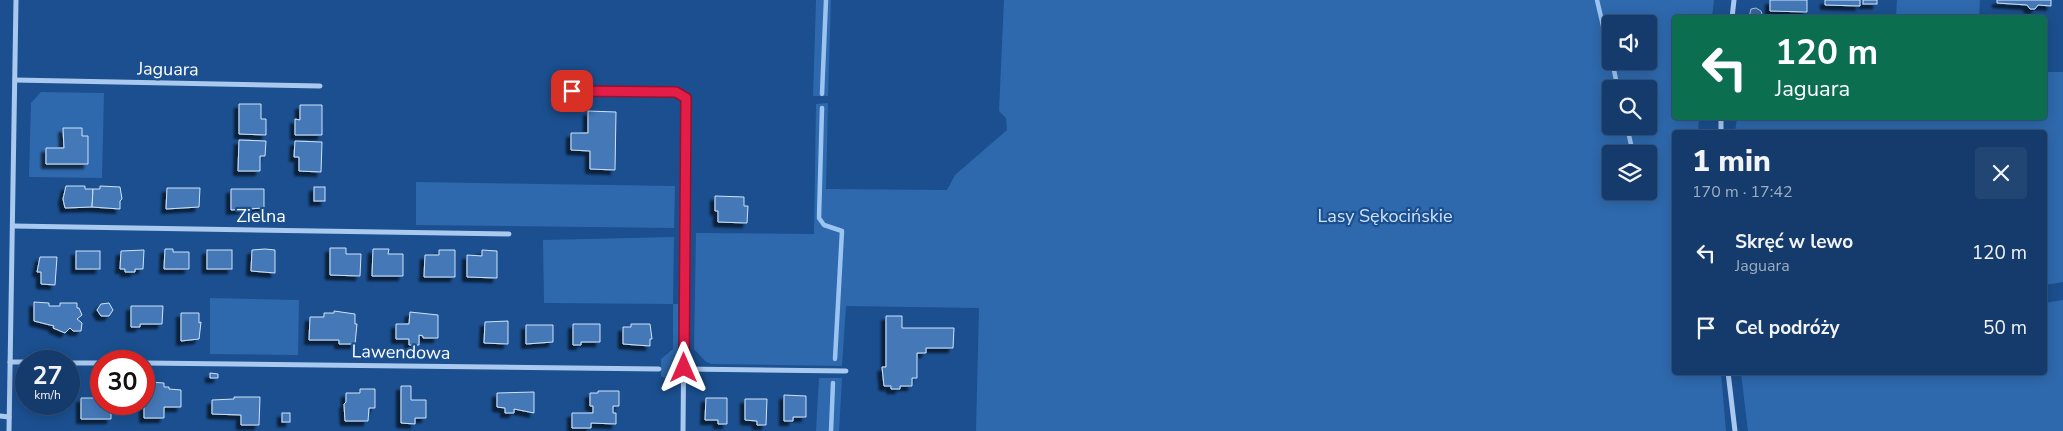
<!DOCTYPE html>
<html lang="pl">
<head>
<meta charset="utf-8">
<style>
	body { margin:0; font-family:"Nunito Sans",sans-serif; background:#214673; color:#f1f3f6; height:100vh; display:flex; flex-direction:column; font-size:19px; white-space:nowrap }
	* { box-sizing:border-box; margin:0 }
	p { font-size:16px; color:#9dadc1 }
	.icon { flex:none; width:28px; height:28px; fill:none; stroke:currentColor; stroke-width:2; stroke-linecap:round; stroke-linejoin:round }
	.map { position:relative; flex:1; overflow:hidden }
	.panel { position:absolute; left:1672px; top:130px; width:375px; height:245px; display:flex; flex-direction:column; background:#143b6b; border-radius:5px; box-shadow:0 2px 12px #0003,0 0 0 1px #33557e }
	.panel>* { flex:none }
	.hud { position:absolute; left:1672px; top:15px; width:375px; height:105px; border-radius:5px; box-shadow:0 2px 12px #0003,0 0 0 1px #33557e; background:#0b6e4f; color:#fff; overflow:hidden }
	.buttons { position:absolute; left:1602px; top:15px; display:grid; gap:10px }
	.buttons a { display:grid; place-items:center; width:55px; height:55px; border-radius:5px; background:#143b6b; box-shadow:0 2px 12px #0003,0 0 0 1px #33557e; font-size:25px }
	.speed { position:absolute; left:15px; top:350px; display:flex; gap:10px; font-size:25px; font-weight:700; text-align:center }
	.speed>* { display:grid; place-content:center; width:65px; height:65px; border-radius:50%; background:#143b6b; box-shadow:0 2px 12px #0003,0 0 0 1px #33557e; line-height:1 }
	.speed small { font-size:12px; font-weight:400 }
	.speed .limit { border:8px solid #d22; background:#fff; color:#111 }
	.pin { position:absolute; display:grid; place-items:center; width:42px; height:42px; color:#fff; margin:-21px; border-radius:10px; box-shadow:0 2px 8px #0006 }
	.me { position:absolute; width:55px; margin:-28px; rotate:0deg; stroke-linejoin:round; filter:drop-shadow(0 0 4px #0008) }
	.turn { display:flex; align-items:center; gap:18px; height:105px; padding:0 20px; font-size:22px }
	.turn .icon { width:65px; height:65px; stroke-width:2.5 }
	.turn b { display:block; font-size:35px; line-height:42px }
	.round { display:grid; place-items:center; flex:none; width:52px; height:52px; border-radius:5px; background:#214673 }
	.head { display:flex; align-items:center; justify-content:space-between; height:85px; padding:0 20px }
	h1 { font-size:30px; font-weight:800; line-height:38px }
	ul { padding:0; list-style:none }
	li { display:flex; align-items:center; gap:15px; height:75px; padding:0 20px }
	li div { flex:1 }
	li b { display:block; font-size:19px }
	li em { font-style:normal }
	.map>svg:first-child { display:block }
	.green { fill:#2e69ad; fill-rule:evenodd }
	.water { fill:#3c6290; stroke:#9cc4f0 }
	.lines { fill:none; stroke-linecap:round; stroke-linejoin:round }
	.stream { stroke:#9cc4f0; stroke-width:4.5 }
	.building { fill:#4478b7; stroke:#cfe3fa; filter:url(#shadow) }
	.street { stroke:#a9c9ee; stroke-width:5 }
	.route-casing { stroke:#92132f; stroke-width:12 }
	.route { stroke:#e11d48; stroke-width:9 }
	.labels { text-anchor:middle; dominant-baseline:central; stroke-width:4.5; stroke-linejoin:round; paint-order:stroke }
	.street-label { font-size:18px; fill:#fff; stroke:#1b4f8f }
	.park-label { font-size:18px; fill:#cfe3fa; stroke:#1b4f8f }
</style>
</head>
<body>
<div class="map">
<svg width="2063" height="431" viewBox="0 0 2063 431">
	<defs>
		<filter id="shadow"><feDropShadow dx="-4.5" dy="4.5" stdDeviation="1" flood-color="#0009"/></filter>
	</defs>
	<rect width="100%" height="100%" fill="#1b4f8f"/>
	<!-- green -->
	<g class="green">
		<path d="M816,0H831L828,96H813Z"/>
		<path d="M1004,0H1714L1712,17L1675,18V118H1699L1698,132H1675V372L1721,373L1726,431H976L979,308L846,306L842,366L711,364L705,361L694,349L696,233L814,234L816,104L828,103L826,189L947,190L955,175L1007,130L1006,118L999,111ZM1611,24H1649V61H1611ZM1611,89H1649V126H1611ZM1611,154H1649V191H1611Z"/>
		<path d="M1897,0H1980L1979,17H1896Z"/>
		<path d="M2045,72H2063V282L2045,285V132H1735L1737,118H2045Z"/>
		<path d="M41,92L104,93L102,178L29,177L31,103Z"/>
		<path d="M416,182L675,186L674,228L416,225Z"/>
		<path d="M674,237L673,304H678L679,383H673L661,376V359L673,349V304L544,303L543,240Z"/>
		<path d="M210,298L299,300L298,355L210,354Z"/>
		<path d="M2063,300V431H1748L1741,373L2045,372V303Z"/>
		<path d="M819,378H842L839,431H816Z"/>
	</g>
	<!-- water -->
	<path class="water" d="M1756,8L1761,11L1763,17H1749L1751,9Z"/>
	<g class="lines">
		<!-- stream -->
		<g class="stream">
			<path d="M1597,0L1611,60"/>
			<path d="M1612,61L1618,89"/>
			<path d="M822,94L826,0"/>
			<path d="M822,108L819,218L824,225L842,231L835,359"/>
			<path d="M1627,126L1633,154"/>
			<path d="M831,431L833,383"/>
		</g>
	</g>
	<!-- building -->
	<g class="building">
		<path d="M1770,0H1807V12L1770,11Z"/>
		<path d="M1825,0H1860V6L1825,5Z"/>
		<rect x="1863" y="0" width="14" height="4"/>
		<path d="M1997,0H2051V6L2038,5L2035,9H2030L2027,5L1997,3Z"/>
		<path d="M239,104H261V119H266V135L239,134Z"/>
		<path d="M300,105H322V135H295V119L300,120Z"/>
		<path d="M588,111L616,112L615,170L590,169V151L571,150V133H588Z"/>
		<path d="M63,128H82V136H88V164H46V148H64Z"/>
		<path d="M239,140L266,141L265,156H260V171H238Z"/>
		<path d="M295,141L322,142L321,172L299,171V157H294Z"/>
		<path d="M66,186H85V189H93L92,207L65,208L63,199Z"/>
		<path d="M100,186L120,187L122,199L120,201V209L92,207L93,189H100Z"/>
		<rect x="314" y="187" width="11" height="14"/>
		<path d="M167,188H200L199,207L166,209Z"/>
		<path d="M231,189H264V208L231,210Z"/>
		<path d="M715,196L744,197V206H748L747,223L718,222V211H715Z"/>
		<path d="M330,248H346V254H361L360,276L330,275Z"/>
		<path d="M165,249H173V252H189V269H164Z"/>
		<path d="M265,249L275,250V273L251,271L252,250Z"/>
		<path d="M373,249H389L388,254H403V276H372Z"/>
		<path d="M144,250L143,269H135V272H125V269H120L121,251Z"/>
		<rect x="207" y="250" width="25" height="19"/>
		<path d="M439,250H455V277H424L425,255H439Z"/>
		<path d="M482,250L497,251V278L467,277V255L482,256Z"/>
		<rect x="76" y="251" width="24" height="18"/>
		<path d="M40,257H57L55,285L41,284V272H37Z"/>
		<path d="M34,302L49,303V306H60V303H77V308H79L82,315L77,319L82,323L81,331H73L70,328L65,333L53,328L54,326L34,321Z"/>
		<path d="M109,303L113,310L109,316H101L97,310L101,304Z"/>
		<path d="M131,306H163L162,324H140V327H131Z"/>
		<path d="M334,311L355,314V324H357L355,344H339V340H309L310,317H324V313H334Z"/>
		<path d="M410,312L438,315V338H423V336L419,335V345H409V339H396V324H409Z"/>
		<path d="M181,313H199V323L201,322L199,339L181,341Z"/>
		<path d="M886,316H902V328H954L953,348H926V353H917V378H912V386H900V389H891V386H884L882,367H886Z"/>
		<path d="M508,321V344L484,343L485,322Z"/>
		<path d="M573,324H600V342H581V345H573Z"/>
		<path d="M631,324H650L652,339H650V346L623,344V327H631Z"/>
		<path d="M526,325H553V342L526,344Z"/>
		<path d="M210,373L218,374V378H210Z"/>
		<path d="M150,382L164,383V387H169V389L181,390V407H164V418H144V385H150Z"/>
		<path d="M401,386H411V400H426V418H415V424L401,423Z"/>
		<path d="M360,389H375V408H369L368,421H345L344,404L346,402V393H360Z"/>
		<path d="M598,391H619V406H613V413H616V424L591,423V428H572V413H593V406H590V393H598Z"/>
		<path d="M534,392V413L514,409V413H505V408L497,407V393Z"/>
		<path d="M784,395L806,396V417H793V421H784Z"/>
		<path d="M234,397H260L259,425H241V415L212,414V400L234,399Z"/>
		<path d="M81,398H101V406H111V419H81Z"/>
		<path d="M706,398H727V424H718V420H705Z"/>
		<path d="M745,399H767L766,425H757V421L745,420Z"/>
		<rect x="38" y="404" width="22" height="3"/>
		<rect x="282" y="413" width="8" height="9"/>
	</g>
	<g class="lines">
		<!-- street -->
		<g class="street">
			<path d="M1732,18L1734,0"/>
			<path d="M15,80L320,86"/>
			<path d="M572,91L676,92L686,98L683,431"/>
			<path d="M1721,132V118"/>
			<path d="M13,226L509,234"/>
			<path d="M10,362H26"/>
			<path d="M69,363H101"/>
			<path d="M144,363L659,369"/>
			<path d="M684,369L846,371"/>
			<path d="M1728,372L1735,431"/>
			<path d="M0,416L9,417"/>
			<path d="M9,431L16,0"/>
		</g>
	</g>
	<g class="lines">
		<defs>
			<path id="route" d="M572,91L676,92L686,98L684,368"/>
		</defs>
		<!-- route casing -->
		<use href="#route" class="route-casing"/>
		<!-- route -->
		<use href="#route" class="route"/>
	</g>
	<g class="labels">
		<!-- street labels -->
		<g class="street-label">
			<text transform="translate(168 69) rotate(1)">Jaguara</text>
			<text x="261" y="216">Zielna</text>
			<text transform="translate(401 352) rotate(1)">Lawendowa</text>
		</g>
		<!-- park labels -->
		<g class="park-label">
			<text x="1385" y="216">Lasy Sękocińskie</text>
		</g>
	</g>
</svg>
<div class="buttons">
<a><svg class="icon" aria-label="sound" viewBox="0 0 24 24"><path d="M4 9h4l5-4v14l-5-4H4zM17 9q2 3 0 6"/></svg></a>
<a><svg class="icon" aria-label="search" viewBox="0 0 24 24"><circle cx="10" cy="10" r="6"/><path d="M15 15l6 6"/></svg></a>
<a><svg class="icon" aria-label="layers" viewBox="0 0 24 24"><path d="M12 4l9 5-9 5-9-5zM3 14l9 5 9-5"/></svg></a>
</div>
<div class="speed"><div>27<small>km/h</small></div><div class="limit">30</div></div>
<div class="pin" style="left:572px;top:91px;background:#d93025"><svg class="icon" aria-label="arrive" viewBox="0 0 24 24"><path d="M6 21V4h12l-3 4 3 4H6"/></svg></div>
<svg class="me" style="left:684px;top:368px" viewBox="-20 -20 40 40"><path d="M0-17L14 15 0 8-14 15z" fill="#e11d48" stroke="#fff" stroke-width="4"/></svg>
<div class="hud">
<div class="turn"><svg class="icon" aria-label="left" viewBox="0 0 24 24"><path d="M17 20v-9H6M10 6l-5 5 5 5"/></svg><div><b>120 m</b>Jaguara</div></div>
</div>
<section class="panel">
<div class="head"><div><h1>1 min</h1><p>170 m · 17:42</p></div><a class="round"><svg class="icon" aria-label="close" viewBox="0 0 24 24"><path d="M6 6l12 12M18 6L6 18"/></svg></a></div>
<ul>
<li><svg class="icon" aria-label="left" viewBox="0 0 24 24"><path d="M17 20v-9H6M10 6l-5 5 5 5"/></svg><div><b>Skręć w lewo</b><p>Jaguara</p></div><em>120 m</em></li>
<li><svg class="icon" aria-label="arrive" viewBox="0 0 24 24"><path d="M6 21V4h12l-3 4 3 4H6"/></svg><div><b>Cel podróży</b></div><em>50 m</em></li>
</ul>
</section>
</div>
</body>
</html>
